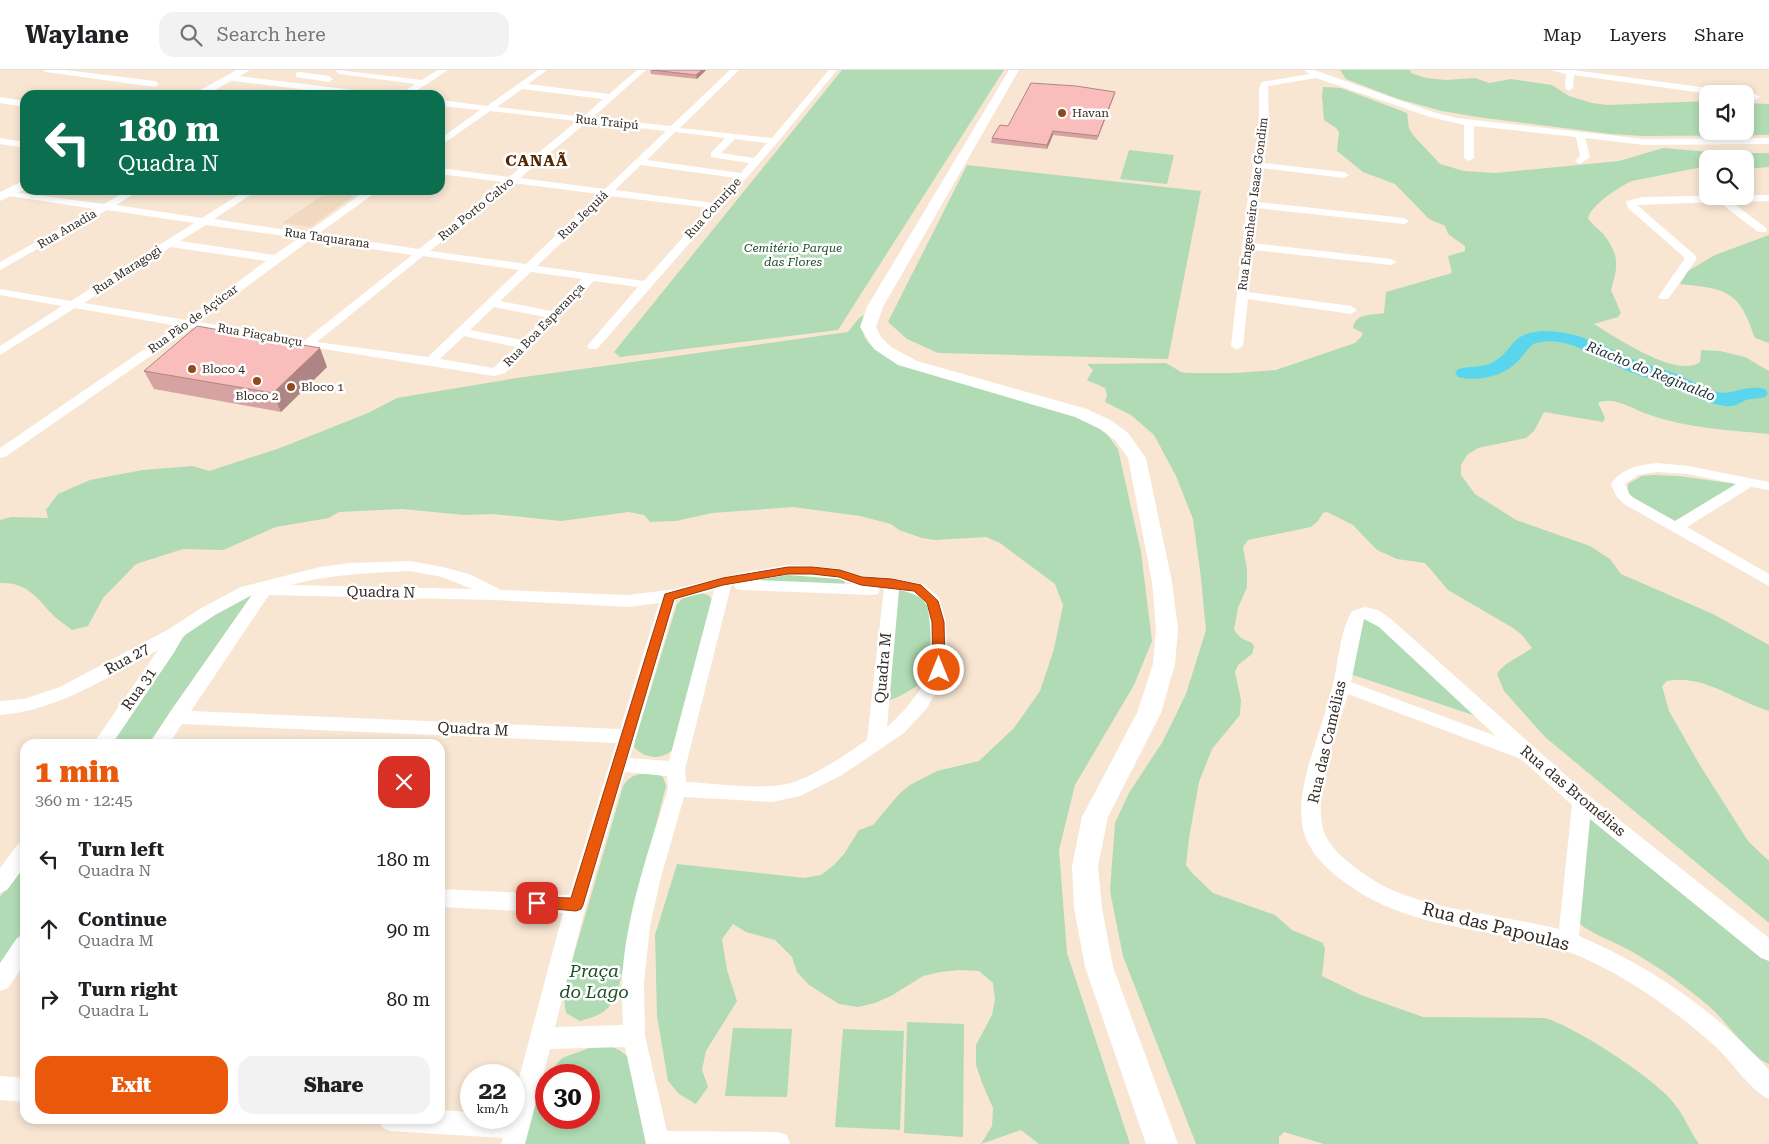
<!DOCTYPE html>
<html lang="en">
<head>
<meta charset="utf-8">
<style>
	body { margin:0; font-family:"Roboto Serif",serif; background:#f2f2f2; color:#202124; height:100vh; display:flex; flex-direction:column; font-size:19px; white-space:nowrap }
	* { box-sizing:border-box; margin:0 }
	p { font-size:16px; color:#757577 }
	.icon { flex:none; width:28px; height:28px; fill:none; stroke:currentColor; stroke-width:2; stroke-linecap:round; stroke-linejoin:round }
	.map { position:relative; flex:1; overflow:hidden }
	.sheet { position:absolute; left:20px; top:669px; width:425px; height:385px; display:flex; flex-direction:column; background:#fff; border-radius:15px; box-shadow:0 2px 8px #0003 }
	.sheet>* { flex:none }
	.guide { position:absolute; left:20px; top:20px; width:425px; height:105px; border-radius:15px; box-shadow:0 2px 8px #0003; background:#0b6e4f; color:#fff; overflow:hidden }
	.tools { position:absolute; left:1699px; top:15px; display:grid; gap:10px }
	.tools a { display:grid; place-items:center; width:55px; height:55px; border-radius:10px; background:#fff; box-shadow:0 2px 8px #0003; font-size:25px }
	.speed { position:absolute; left:460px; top:994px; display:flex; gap:10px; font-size:25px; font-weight:700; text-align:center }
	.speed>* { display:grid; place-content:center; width:65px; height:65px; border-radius:50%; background:#fff; box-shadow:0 2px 8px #0003; line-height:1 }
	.speed small { font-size:12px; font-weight:400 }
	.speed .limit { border:8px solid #d22; background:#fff; color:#111 }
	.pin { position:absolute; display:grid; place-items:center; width:42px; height:42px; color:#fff; margin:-21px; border-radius:10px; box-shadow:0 2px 8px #0006 }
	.me { position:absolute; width:55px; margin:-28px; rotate:0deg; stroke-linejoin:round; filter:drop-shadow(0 0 4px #0008) }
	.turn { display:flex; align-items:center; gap:18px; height:105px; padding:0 15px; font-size:22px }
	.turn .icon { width:65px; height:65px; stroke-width:2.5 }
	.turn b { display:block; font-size:35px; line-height:42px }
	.round { display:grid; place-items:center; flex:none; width:52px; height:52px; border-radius:15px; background:#f2f2f2 }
	.summary { display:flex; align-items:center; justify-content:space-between; height:85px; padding:0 15px }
	h1 { font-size:30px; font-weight:800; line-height:38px; color:#ea580c }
	.button { display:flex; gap:10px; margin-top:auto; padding:10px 15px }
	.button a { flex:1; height:58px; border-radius:15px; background:#ea580c; color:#fff; font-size:20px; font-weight:800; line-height:58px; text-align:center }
	.button a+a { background:#f2f2f2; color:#202124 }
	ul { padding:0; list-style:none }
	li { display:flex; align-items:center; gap:15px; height:70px; padding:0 15px }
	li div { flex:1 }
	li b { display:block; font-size:19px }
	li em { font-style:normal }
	header { display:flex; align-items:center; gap:30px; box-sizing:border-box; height:70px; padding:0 25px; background:#fff; border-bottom:1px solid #e0e0e0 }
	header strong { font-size:24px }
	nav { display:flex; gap:28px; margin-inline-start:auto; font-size:18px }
	.search { width:350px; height:45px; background:#f2f2f2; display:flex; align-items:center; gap:12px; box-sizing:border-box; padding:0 18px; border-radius:15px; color:#757577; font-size:19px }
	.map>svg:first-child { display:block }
	.built { fill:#f0d9c0 }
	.green { fill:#b0dbb4 }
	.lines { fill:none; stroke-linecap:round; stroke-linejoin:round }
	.river { fill:#5ad5ee; fill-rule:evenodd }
	.minor { fill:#fff; fill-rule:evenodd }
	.tertiary { fill:#fff; fill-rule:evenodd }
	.wall { fill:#d6a3a2 }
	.shaded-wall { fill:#ae8584 }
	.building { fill:#f9bebc; stroke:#ae8584 }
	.route { fill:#ea580c; stroke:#983908 }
	.poi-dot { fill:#8f4b1d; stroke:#fff; stroke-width:2 }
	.labels { text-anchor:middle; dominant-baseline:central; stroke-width:5; stroke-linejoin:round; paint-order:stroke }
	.far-poi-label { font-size:12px; fill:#322b24; stroke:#fff; text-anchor:start }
	.far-street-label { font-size:12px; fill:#322b24; stroke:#fff }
	.far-park-label { font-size:12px; font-style:italic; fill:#1d4f26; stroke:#fff }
	.far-water-label { font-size:14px; font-style:italic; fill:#1a2f34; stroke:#fff }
	.street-label { font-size:15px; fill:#322b24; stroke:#fff }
	.far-district-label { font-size:16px; font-weight:bold; letter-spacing:1px; fill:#532604; stroke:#fff }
	.near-street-label { font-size:18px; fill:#322b24; stroke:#fff }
	.near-park-label { font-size:18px; font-style:italic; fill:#1d4f26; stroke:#fff }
</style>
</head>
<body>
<header>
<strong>Waylane</strong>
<div class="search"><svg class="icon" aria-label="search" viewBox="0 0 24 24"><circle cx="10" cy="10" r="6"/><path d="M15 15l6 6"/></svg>Search here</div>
<nav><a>Map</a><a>Layers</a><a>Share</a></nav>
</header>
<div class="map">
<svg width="1769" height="1074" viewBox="0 0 1769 1074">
	<rect width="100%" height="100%" fill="#f8e6d3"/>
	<!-- built -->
	<path class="built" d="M330,120H362L310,157L282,153Z"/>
	<!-- green -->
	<g class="green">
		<path d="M842,0H1004L838,260L620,287L614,282Z"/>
		<path d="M1340,0H1410L1411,3L1426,8L1446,10L1475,8L1489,13L1511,9L1552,15L1569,26L1592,33L1608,35L1707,31L1708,61H1745V33L1769,34V65L1643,66L1611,64L1478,47L1442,41L1398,29L1346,9Z"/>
		<path d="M1323,17L1341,18L1407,43L1409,58L1413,65L1440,94L1464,101L1495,103L1619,91L1663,78L1721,83H1769V97L1745,99V89H1708L1707,96L1632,111C1620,116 1591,135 1588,148C1592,155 1599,159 1604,165C1620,186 1618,196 1611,220L1621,243L1618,247L1594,254C1615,267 1677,309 1700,292L1701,280L1720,281L1745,287L1769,301V364C1728,360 1688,358 1650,345C1634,340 1614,325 1598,333L1605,348L1603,352L1544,342L1534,361L1526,368L1478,378L1467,385L1461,395V405L1475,424L1516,450L1590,476L1610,489L1621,504L1713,544L1769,575V641C1735,631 1704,604 1667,611L1662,616L1669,641L1701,697L1748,771L1769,791V853L1545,667L1504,621L1497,604C1503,593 1521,586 1532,578L1522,565L1513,558L1448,520L1425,493L1397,489L1377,480L1353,455L1327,442L1323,443L1318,451L1311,457L1248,470L1243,477L1247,499V517L1238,538L1234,560L1241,568L1252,573L1254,577L1252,584L1238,595L1235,602L1241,630L1240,645L1212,679L1199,712L1189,768L1186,795L1193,804L1213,823L1275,845L1292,860L1323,873L1325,879L1322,906L1361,925L1423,947L1544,948C1573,955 1654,1008 1673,1032C1684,1045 1689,1060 1699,1074H1324L1284,1062L1279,1067V1074H1196L1123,886L1110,821L1115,753L1129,723L1163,671L1186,624L1206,560L1201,508L1193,449L1176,406L1154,365L1131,345L1105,332L1107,325L1105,318L1087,310L1093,300L1087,294L1166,293L1181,302L1187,303H1236L1276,300L1355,273L1361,267L1363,263L1353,258C1356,242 1371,246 1384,243L1386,222L1452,203L1448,186L1465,181V176L1448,164L1445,156L1429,149L1395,114L1363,102L1337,81L1339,62L1336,58L1324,50L1322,27Z"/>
		<path d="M1129,80L1174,85L1167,114L1120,109Z"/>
		<path d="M967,95L1201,121L1168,289L938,283L907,269L888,252Z"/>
		<path d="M1769,165V273L1755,268C1739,220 1727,219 1680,214L1688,201L1715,185Z"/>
		<path d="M866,244C856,268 870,275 888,288L1080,345L1106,363L1118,379L1141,482L1152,571L1134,615L1075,715L1059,780L1067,883L1130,1074H1039L1021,1060L981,1074L992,1056L993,1038L982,1013L976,995V975L992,945L995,929L993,913L979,901L959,900L940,902L923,906L891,926L875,933L858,937L839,934L809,915L797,902L792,887L775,870L746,862L733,854L722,869L727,900L737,931L706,981L702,1000L708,1017L696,1034L679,1024L668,1011L657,946L655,865L677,794L804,808L821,805L834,795L844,784L859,760L873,755L899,724L910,715L937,701L979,691L1014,658L1040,621L1054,579L1063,535L1055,514L1000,473L986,467L935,470L922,468L899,460L891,454L860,446L793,437L712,443L676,451L650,452L644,445L629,442L561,451L492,444L465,445L402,439L339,442L329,448L276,457L223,480L183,479L136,494L103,528L88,556L72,560C65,554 56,549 50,542C35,525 25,512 0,513V450L11,447L48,448L46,440L58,424L90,410L143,400L193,396L209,401L280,378L368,343L397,328L517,308L848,262L859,248Z"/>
		<path d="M1654,405L1678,406L1737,414L1673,453C1659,445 1625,434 1628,414L1642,406Z"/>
		<path d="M793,503L842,507L845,513L840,517L760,512L759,509Z"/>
		<path d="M897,519L916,523L928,536L932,557L927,606L917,616L900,626L885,632Z"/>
		<path d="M253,523L148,674H109L193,554Z"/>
		<path d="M699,523L708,525L713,531L676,676C664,691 646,690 634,677L635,670L677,534L684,527Z"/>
		<path d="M1366,545L1491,651L1347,603L1358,551Z"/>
		<path d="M654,703L663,707L666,716L644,802L619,916C610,941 605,944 580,951L566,943L563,922L623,716C631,703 640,704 654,703Z"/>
		<path d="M1587,740L1769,884V994C1751,988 1727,952 1712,939C1687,917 1659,897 1631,881C1613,871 1593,865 1577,852Z"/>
		<path d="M25,791V858L0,894V827Z"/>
		<path d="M907,952L964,954L963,1067L904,1063Z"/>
		<path d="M733,958L792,959L787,1027L725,1026Z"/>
		<path d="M843,959L904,961L900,1060L835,1057Z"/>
		<path d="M603,973L619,980L631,989L646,1074H524L537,1016L546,1006V1048H589V1005H547L562,988Z"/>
	</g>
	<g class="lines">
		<!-- river -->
		<path class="river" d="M1541,261C1577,260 1603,276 1635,290C1649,296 1664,299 1679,305C1691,311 1704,318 1717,322C1732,326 1745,314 1765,319L1768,323L1765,327C1759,329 1751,328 1746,330C1738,334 1734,337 1725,336C1702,333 1684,321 1663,313C1650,308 1636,305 1623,299C1595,287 1565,263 1533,274C1527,279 1523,286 1517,292C1504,306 1477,312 1458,307L1455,303L1458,299C1469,296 1483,298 1493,292C1517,278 1507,265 1541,261Z"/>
		<!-- minor -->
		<g class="minor">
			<path d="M42,0H65L155,11L159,14L155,17L46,2Z"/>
			<path d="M337,0L422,10L438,0H448L410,25H400L415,14L340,4L336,2Z"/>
			<path d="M538,0H547L528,14L609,24L637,0H646L592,48L671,56L730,0H739L680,58L772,68L829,0H837L777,73L597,279H589L587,276L638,217L594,211L505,303L494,306L191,258L5,387L0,388V378L178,256L75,238L0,285V276L62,236L0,225V219L71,231L194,153L107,140L0,200V192L95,139L9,126L5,125V121L104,134L128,120H140L116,135L202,148L246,120H258L214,149L306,163L367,120H379L318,164L419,179L503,112L440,104V98L509,107L577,51L490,41L440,76V69L480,40L440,36V30L487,36ZM522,19L603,29L583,47L497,37ZM587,52L666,61L605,119L520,108ZM675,62L725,68L711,83V87L749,93L741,103L647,90ZM735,69L767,73L754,88L721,83ZM641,95L736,108L714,133L615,120ZM513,113L599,124L526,194L430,181ZM610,126L709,138L644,211L537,196ZM206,155L299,168L274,185L180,171ZM310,170L412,185L305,270L199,252ZM171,177L266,191L186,250L84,233ZM423,186L519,200L428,287L317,272ZM531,202L582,209L551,241L500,231ZM494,237L545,247L522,270L470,260ZM464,266L516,277L493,298L440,289Z"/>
			<path d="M1304,0H1314L1436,43L1457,48L1644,69L1769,68V74L1644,75L1585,68L1590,87L1580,94L1575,91L1580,86L1576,67L1474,56V88L1469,91L1464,88V55L1430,47L1316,8L1268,16L1269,56L1263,93L1344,102L1349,105L1344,108L1262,98L1258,132L1404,148L1409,151L1404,154L1257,138L1253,173L1391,189L1397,192L1391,195L1253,180L1248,222L1351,236L1357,240L1351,244L1248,229L1243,276L1237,280L1231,276L1247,134L1259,56V18L1262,12L1309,4Z"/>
			<path d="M1551,0H1573L1731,21L1735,24H1710L1574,5L1573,18L1569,21L1565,18L1566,4Z"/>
			<path d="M299,2L329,6L333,9L329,12L296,7V3Z"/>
			<path d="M229,5L371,22L375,25H349L226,10L225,8Z"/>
			<path d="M1745,23L1756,24L1760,27L1756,30L1745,29Z"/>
			<path d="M0,27L25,31V37L0,33Z"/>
			<path d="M0,68L25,72V78L0,74Z"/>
			<path d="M1745,125H1769V131L1732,132L1766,158L1767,160L1766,162H1758L1719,132L1637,135L1696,186V190L1668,229H1660L1658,227L1684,190V187L1629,139L1626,133L1627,131L1642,127Z"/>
			<path d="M1657,393L1688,396L1769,412V420L1751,417L1687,457L1769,504V516L1624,434L1616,426L1611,414C1622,398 1639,395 1657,393ZM1657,402L1688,404L1736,414L1675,451L1634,428L1629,424L1625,414L1638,405Z"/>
			<path d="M410,491L443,497L469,504L501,520L628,525L669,520L751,501L788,495L812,496L840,499L862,506L892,508L917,513L923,514L939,527L946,552L948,600L927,638L904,663L842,705L800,726L772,732L684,727L661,807L650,856L644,912L645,966L667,1061L778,1062L787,1065L790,1074H646L625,977L550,979L525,1074H501L503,1068L390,1061L382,1057L378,1049H440V1040L471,1042V1048H514V1027L563,843L440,837V819L569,825L616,673L182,654L169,674H150L170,642L252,525L215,545L182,567L175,581L112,674H93L158,580C108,607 59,640 0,645V631L24,629L60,617L169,559L203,537L241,517L320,497L350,493ZM410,501L442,507L472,519L291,515C331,504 369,503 410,501ZM788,505L839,509L852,514L758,510ZM734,515L736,519L742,520L872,525L878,524L880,520L878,518H884L867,670C845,685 822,701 797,711C769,722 717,713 686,712L685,699L731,516ZM714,520L669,691L630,688L676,530ZM899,520C908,522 921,525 926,534C931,543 932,588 930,599C927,615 900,647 887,657ZM269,525L495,530L628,537L659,533L620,659L191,641ZM625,702L667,706L668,719C648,782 625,847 622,913C622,927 622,941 623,955L555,957L586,835Z"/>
			<path d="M1365,537L1378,540L1391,549L1589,726L1769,868V891L1761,888L1590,749L1579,866C1652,897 1716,941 1769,1000V1029C1752,1022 1731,991 1716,977C1678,943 1636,913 1590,891C1522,859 1442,865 1375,831C1362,825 1350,816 1339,808C1322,795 1305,776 1302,754C1298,723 1310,690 1319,662C1325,643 1331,624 1335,605C1339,584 1341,560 1352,541ZM1364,549L1379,557L1496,666L1351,612ZM1348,624L1521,689L1572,735L1559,859C1504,845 1444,842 1392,820C1376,813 1361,802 1347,791C1336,782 1324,769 1322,754C1315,714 1337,663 1348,624Z"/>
			<path d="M25,772V796L7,820L0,823V798L18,774Z"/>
			<path d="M25,865V893L8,918L0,921V893L17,868Z"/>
			<path d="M0,1006L25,1008V1032L0,1030Z"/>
		</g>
		<!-- tertiary -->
		<g class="tertiary">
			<path d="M237,0H250L206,25H191Z"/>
			<path d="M1009,0H1019L883,237L876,257L881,267L891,277L917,291L1087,339L1112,351L1128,363L1146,388L1172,512L1178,559L1175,594L1161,643L1108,747L1098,796L1102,838L1113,897L1178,1074H1146L1085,897L1074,838L1072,796L1082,747L1137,643L1153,594L1156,559L1152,512L1128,388L1116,371L1100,359L1075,347L898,295L874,279L860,257L867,237Z"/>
			<path d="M25,110V119L0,131V122Z"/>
		</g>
	</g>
	<!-- wall -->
	<g class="wall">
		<path d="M650,0H706L697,9L651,4Z"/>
		<path d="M1115,22L1114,26L1097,70L1053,65L1047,79L991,73L992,68L1008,56Z"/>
		<path d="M327,297L281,342L154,319L144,301Z"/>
	</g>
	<!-- shaded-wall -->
	<g class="shaded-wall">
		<path d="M702,0H706L697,9L696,5Z"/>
		<path d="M1115,22L1114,26L1097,70L1098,66Z"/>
		<path d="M1053,61V65L1047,79V75Z"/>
		<path d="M320,278L327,297L281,342L273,323Z"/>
	</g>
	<!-- building -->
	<g class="building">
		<path d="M652,0H702L696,5Z"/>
		<path d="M1031,13L1076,16L1115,22L1098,66L1053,61L1047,75L992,68L1000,55L1008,56Z"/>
		<path d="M197,256L320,278L273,323L144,301Z"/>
	</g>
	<!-- route -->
	<path class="route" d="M788,497H812L840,500L862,507L892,509L921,515L938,531L944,552L945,600L943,603H935L933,600L932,552L927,533L914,521L861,515L839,507L812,504H788L723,515L674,529L583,835L581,839L576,841L532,837L530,833L532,828L537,827L571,828L665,524L723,508Z"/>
	<!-- markers -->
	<g class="poi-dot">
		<circle cx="1062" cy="43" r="5"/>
		<circle cx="192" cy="299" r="5"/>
		<circle cx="257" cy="311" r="5"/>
		<circle cx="291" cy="317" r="5"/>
	</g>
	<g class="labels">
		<!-- far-poi labels -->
		<g class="far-poi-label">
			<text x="1072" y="43">Havan</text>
			<text x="202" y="299">Bloco 4</text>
			<text x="301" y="317">Bloco 1</text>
			<text x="257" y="326" text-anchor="middle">Bloco 2</text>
		</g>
		<!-- far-street labels -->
		<g class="far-street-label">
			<text transform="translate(607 52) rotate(6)">Rua Traipú</text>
			<text transform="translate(1253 134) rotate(-83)">Rua Engenheiro Isaac Gondim</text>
			<text transform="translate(713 138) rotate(-48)">Rua Coruripe</text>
			<text transform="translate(476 139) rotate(-39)">Rua Porto Calvo</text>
			<text transform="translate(583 145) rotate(-44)">Rua Jequiá</text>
			<text transform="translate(67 159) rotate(-30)">Rua Anadia</text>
			<text transform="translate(327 168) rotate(8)">Rua Taquarana</text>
			<text transform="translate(127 200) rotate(-33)">Rua Maragogi</text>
			<text transform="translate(193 249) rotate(-36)">Rua Pão de Açúcar</text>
			<text transform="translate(544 255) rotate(-46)">Rua Boa Esperança</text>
			<text transform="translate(260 265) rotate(10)">Rua Piaçabuçu</text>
		</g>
		<!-- far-park labels -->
		<g class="far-park-label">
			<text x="793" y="178">Cemitério Parque<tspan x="793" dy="14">das Flores</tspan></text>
		</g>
		<!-- far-water labels -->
		<g class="far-water-label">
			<text transform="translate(1651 301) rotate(22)">Riacho do Reginaldo</text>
		</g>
		<!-- street labels -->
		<g class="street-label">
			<text transform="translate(381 522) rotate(1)">Quadra N</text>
			<text transform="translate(127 589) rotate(-29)">Rua 27</text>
			<text transform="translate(883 598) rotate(-85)">Quadra M</text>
			<text transform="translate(139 619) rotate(-55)">Rua 31</text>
			<text transform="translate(473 659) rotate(3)">Quadra M</text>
			<text transform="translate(1327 672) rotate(-77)">Rua das Camélias</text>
			<text transform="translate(1573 721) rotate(40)">Rua das Bromélias</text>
		</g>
		<!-- far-district labels -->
		<g class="far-district-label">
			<text x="537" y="90">CANAÃ</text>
		</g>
		<!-- near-street labels -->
		<g class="near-street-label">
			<text transform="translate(1496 856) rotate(14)">Rua das Papoulas</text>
		</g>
		<!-- near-park labels -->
		<g class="near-park-label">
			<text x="594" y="900">Praça<tspan x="594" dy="21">do Lago</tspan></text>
		</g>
	</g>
</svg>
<div class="tools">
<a><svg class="icon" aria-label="sound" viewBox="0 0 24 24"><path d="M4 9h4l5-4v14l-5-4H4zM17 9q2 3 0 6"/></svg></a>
<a><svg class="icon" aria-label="search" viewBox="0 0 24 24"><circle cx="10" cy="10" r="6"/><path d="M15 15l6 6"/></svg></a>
</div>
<div class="speed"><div>22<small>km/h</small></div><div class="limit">30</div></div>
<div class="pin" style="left:537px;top:833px;background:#d93025"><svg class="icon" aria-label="arrive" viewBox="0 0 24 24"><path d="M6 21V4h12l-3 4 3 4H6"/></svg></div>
<svg class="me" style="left:939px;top:600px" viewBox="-20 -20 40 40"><circle r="17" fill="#ea580c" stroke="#fff" stroke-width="3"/><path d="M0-11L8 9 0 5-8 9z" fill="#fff"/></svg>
<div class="guide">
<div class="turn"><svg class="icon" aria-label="left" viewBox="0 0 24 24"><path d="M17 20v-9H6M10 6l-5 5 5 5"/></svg><div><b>180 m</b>Quadra N</div></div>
</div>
<section class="sheet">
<div class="summary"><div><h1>1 min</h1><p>360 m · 12:45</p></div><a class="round" style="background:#d93025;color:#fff"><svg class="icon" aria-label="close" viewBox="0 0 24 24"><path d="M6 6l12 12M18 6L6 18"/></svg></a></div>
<ul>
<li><svg class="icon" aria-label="left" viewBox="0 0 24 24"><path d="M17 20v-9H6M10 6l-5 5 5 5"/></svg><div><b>Turn left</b><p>Quadra N</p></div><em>180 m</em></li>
<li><svg class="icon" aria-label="ahead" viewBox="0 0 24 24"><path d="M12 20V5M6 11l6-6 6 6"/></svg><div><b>Continue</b><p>Quadra M</p></div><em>90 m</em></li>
<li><svg class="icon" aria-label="right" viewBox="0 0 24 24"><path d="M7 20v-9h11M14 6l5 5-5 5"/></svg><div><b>Turn right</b><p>Quadra L</p></div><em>80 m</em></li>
</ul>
<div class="button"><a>Exit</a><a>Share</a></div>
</section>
</div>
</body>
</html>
